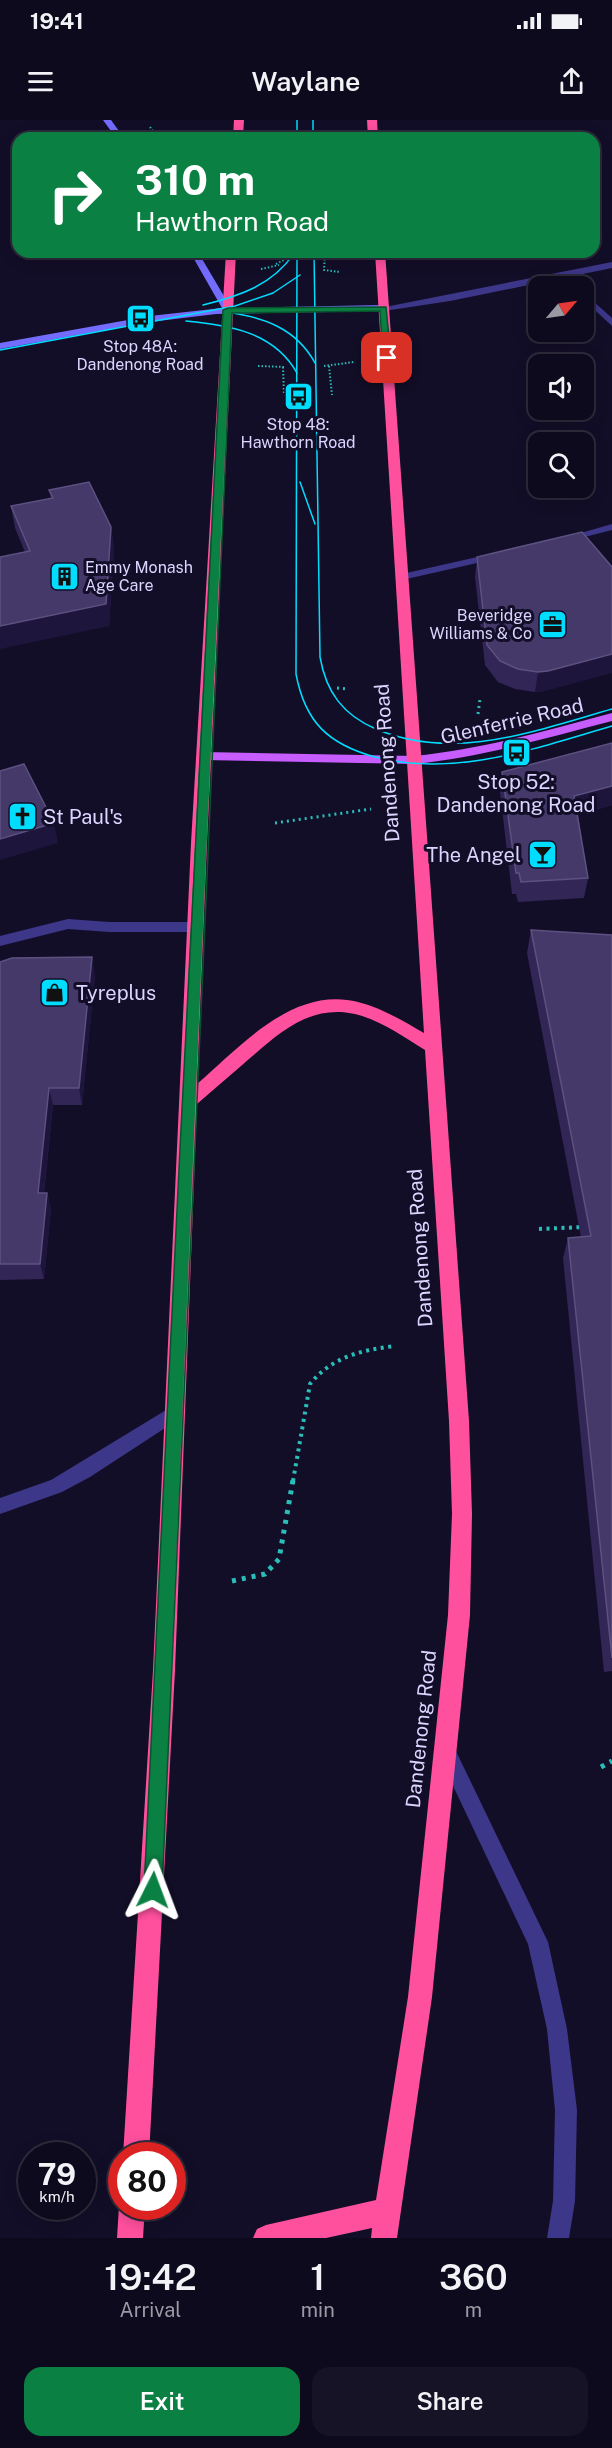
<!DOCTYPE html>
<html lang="en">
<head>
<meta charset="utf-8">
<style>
	body { margin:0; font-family:"Public Sans",sans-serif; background:#171327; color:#f1f3f6; height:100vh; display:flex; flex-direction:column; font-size:22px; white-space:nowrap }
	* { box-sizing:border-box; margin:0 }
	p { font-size:20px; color:#9b9aa4 }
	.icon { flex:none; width:33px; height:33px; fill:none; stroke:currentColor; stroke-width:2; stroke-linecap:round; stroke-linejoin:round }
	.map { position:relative; height:2118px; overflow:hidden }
	.details { display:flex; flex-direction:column; background:#0e0a1e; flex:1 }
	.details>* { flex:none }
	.guide { position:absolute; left:12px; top:12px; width:588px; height:126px; border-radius:18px; box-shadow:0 3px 15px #0003,0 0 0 2px #2e2b3c; background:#0b8043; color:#fff; overflow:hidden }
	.needle { width:39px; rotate:61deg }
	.tools { position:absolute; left:528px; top:156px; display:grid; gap:12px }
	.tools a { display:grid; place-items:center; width:66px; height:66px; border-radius:12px; background:#0e0a1e; box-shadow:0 3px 15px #0003,0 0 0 2px #2e2b3c; font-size:30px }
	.speed { position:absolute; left:18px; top:2022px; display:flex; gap:12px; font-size:30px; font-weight:700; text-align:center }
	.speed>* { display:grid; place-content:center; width:78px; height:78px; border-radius:50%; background:#0e0a1e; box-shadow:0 3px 15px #0003,0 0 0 2px #2e2b3c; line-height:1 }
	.speed small { font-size:15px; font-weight:400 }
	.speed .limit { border:9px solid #d22; background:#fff; color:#111 }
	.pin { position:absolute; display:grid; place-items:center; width:51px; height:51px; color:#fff; margin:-26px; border-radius:12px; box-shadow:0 3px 9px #0006 }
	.me { position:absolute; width:66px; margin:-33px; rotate:3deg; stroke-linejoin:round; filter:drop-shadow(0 0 4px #0008) }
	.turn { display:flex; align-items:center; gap:21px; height:126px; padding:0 24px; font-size:27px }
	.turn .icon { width:78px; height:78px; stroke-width:2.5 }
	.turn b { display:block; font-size:42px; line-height:51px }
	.eta { display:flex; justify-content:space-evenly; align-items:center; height:102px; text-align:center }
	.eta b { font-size:36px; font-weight:600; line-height:42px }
	.primary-button { display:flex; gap:12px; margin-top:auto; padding:12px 24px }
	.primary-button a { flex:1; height:69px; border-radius:18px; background:#0b8043; color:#fff; font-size:24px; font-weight:600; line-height:69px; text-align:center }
	.primary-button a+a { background:#171327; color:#f1f3f6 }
	.status { display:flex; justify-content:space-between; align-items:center; height:42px; padding:0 30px; background:#0e0a1e; direction:ltr }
	.status svg { height:16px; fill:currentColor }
	header { display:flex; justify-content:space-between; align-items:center; height:78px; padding:0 24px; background:#0e0a1e; font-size:27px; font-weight:600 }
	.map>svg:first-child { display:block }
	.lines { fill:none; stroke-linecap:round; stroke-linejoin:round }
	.path-far3 { stroke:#2abeba; stroke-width:2; stroke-dasharray:1.5 2; stroke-linecap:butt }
	.path-far2 { stroke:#2abeba; stroke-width:3; stroke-dasharray:2 4; stroke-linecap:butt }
	.path-far1 { stroke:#2abeba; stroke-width:4; stroke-dasharray:3 4.5; stroke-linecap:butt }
	.path { stroke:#2abeba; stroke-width:5; stroke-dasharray:4 6; stroke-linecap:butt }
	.lane { fill:#3d3789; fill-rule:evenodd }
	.street { fill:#3d3789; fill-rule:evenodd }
	.secondary { fill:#746cff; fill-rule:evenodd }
	.primary { fill:#c75cff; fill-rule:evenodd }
	.highway { fill:#ff509e; fill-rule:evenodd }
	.tram { stroke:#01ddff; stroke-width:1.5 }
	.wall { fill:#322657 }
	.shaded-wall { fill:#1e153c }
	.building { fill:#443969; stroke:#5c5180; stroke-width:1.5 }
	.route { fill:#0b8043; stroke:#07532c; stroke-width:1.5 }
	.labels { text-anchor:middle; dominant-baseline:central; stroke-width:6; stroke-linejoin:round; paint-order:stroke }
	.far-poi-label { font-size:16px; fill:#dbd5ff; stroke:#130e28 }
	.street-label { font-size:20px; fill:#dbd5ff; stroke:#130e28 }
	.poi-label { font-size:20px; fill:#dbd5ff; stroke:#130e28; text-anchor:start }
</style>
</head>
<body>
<div class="status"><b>19:41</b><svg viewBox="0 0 49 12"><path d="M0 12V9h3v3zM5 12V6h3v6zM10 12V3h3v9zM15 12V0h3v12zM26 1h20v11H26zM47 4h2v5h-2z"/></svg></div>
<header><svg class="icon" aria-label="menu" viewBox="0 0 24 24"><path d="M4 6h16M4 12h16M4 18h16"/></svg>Waylane<svg class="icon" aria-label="share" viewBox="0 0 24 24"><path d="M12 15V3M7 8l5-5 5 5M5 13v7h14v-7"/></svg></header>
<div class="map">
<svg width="612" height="2118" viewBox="0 0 612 2118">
	<rect width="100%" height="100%" fill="#130e28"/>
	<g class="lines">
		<!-- path-far3 -->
		<g class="path-far3">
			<path d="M150,7L158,18"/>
			<path d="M325,132L324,150L340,152"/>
			<path d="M276,144L284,140L287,132"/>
			<path d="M261,149L279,145"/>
			<path d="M258,246L286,247"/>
			<path d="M324,246L354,242"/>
			<path d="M329,246L332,275"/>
			<path d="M283,247L284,274"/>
		</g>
		<!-- path-far2 -->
		<g class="path-far2">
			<path d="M337,568L349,569"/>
			<path d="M478,594L480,579"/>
			<path d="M275,703L371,689"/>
		</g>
		<!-- path-far1 -->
		<g class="path-far1">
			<path d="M539,1109L583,1107"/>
			<path d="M293,1361L310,1264C332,1237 361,1230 395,1226"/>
		</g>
		<!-- path -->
		<g class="path">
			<path d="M232,1461L265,1454L279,1439L293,1360"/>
			<path d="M601,1647L612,1641"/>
		</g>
		<!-- lane -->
		<g class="lane">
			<path d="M559,153H565L578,166H569L559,157Z"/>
			<path d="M584,173L612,198V206L584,180Z"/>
			<path d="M612,404V410L565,422L560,419Z"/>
			<path d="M495,433L500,436L499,438L402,460L397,457L402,454Z"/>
			<path d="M446,1623L453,1625L548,1822L567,1909L577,1990L575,2081L569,2118H547L553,2081L555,1990L547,1909L528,1824L437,1632L439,1625Z"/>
		</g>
		<!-- street -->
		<g class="street">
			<path d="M612,142V148L450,181L384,191L380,188Z"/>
			<path d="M68,799L109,802H195L202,807L195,812H109L68,809L0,826V816Z"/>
			<path d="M176,1284L182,1287L184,1292L182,1297L90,1357L62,1372L0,1394V1378L51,1360Z"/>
		</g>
		<!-- secondary -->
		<g class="secondary">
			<path d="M103,0H111L124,18H116Z"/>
			<path d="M190,132H198L231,188L384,185L388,188L384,191L216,194L150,202L0,229V223L150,196L222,188Z"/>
		</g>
		<!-- primary -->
		<path class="primary" d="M612,593V601C546,618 482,637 414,644L204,640L198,636L204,632L414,636C482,629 546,611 612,593Z"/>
		<!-- highway -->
		<g class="highway">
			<path d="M234,0H244L243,18H233Z"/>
			<path d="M367,0H377L378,18H368Z"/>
			<path d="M226,132H236L207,723L197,964C242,925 293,866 358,882C382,888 403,901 424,913L375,132H385L469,1301L472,1394L470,1495L432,1877L397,2118H371L372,2108L326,2118H253L257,2109L266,2105L376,2080L408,1877L448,1495L452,1394L449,1301L425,930C404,917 380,900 355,894C311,884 280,912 249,939C232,954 214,969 197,984L175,1550L149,2036H123L153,1550L191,723Z"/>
			<path d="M122,2079V2086H145L143,2118H117L119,2086Z"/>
		</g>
		<!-- tram -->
		<g class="tram">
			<path d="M297,0V18"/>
			<path d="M313,0V18"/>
			<path d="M297,132L296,554C305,602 328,624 375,637C455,658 536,628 612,606"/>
			<path d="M314,132L320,537C326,572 343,595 376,609C454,642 535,611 612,589"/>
			<path d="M203,185C240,176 273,165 295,132"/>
			<path d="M226,192C263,197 296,208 315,243"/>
			<path d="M186,201C229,205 274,212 297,253"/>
			<path d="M0,230L235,186L273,173L300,155"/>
			<path d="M300,362L315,404"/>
		</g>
	</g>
	<!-- wall -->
	<g class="wall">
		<path d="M49,370L111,407L114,429L109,506L25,432L15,408L11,386L51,378Z"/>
		<path d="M582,412L545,571L535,572L515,569L498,562L485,545L475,457L477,437Z"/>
		<path d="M612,623V685L578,695L588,758L584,778L518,782L516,774H512L500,672L502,652Z"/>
		<path d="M531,810L612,815V1551L604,1552L563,1138L568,1118L581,1117L527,833Z"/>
		<path d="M0,842L95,855L82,985H53L44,1073H47L51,1089L44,1159L0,1160Z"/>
	</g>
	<!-- shaded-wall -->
	<g class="shaded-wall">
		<path d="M111,407L114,429L109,506L0,529V506Z"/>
		<path d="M612,534V553L545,571L535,572L538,552Z"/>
		<path d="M612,666V685L571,696L574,676Z"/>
		<path d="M54,703L58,723L0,740V719Z"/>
		<path d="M92,837L95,855L82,985L79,968Z"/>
		<path d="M49,968L53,985L42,1089L38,1073Z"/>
		<path d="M47,1073L51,1089L44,1159L40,1144Z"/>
	</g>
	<!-- building -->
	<g class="building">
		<path d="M89,362L111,407L106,484L0,506V437L30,431L11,386L53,378L49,370Z"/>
		<path d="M582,412L612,447V534L548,551L538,552L518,549L500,541L487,525L477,437Z"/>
		<path d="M612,623V666L574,676L588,758L521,762L519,753H516L502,652Z"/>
		<path d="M24,644L54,703L0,719V651Z"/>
		<path d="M531,810L612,815V1538L568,1118L591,1116Z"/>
		<path d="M92,837L79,968H49L38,1073H47L40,1144H0V842L12,838Z"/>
	</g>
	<!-- route -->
	<path class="route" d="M386,187L391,238L387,241L383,238L380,191L232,193C205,718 185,1244 162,1770L159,1777L153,1779L147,1777L144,1770C170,1243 194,717 223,190L228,188Z"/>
	<!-- icons -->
	<defs>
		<symbol id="bus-square" viewBox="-11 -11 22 22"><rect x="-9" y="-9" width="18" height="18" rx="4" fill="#01ddff" stroke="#130e28"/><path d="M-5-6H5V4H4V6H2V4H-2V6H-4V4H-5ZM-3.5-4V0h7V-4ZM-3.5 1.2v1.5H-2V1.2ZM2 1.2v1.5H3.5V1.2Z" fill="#111"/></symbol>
		<symbol id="building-square" viewBox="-11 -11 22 22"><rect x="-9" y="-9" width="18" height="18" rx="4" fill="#01ddff" stroke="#130e28"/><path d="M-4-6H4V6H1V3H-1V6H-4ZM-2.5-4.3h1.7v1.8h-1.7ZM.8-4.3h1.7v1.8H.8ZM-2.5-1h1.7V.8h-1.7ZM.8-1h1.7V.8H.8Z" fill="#111"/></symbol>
		<symbol id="office-square" viewBox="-11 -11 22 22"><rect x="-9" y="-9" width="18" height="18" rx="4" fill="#01ddff" stroke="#130e28"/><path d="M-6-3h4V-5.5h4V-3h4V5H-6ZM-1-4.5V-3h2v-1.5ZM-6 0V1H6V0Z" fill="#111"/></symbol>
		<symbol id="church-square" viewBox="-11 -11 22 22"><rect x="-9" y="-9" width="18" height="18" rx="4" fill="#01ddff" stroke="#130e28"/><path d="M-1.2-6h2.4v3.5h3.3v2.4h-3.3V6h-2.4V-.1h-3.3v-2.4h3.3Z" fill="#111"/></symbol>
		<symbol id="bar-square" viewBox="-11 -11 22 22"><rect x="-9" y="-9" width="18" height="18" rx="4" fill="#01ddff" stroke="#130e28"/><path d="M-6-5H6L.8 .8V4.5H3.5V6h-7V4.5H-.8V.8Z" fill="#111"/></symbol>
		<symbol id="shop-square" viewBox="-11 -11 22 22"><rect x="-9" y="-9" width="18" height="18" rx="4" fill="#01ddff" stroke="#130e28"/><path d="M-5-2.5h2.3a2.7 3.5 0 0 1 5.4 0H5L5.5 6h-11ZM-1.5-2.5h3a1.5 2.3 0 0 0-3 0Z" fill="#111"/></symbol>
	</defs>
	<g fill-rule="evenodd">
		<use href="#bus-square" x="124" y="182" width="33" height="33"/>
		<use href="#bus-square" x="282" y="260" width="33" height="33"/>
		<use href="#building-square" x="48" y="440" width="33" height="33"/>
		<use href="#office-square" x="536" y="488" width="33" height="33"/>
		<use href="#bus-square" x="500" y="616" width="33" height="33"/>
		<use href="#church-square" x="6" y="680" width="33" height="33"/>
		<use href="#bar-square" x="526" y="718" width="33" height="33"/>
		<use href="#shop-square" x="38" y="856" width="33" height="33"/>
	</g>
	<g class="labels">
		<!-- far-poi labels -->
		<g class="far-poi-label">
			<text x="140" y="226">Stop 48A:<tspan x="140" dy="18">Dandenong Road</tspan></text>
			<text x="298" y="304">Stop 48:<tspan x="298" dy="18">Hawthorn Road</tspan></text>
			<text x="85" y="447" text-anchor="start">Emmy Monash<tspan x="85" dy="18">Age Care</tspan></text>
			<text x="532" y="495" text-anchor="end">Beveridge<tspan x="532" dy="18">Williams &amp; Co</tspan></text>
		</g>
		<!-- street labels -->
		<g class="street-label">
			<text transform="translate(512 601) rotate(-13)">Glenferrie Road</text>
			<text transform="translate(387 643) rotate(-94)">Dandenong Road</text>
			<text transform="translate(420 1128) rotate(-94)">Dandenong Road</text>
			<text transform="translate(421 1609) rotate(-84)">Dandenong Road</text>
		</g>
		<!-- poi labels -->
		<g class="poi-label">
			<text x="516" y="662" text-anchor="middle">Stop 52:<tspan x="516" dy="23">Dandenong Road</tspan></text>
			<text x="43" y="697">St Paul's</text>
			<text x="521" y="735" text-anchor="end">The Angel</text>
			<text x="76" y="873">Tyreplus</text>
		</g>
	</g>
</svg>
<div class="tools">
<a><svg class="needle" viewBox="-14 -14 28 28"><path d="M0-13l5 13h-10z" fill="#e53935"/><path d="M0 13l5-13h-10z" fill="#9b9aa4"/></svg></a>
<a><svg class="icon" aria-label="sound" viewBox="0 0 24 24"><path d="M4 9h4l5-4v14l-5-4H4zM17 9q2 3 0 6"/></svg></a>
<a><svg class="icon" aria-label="search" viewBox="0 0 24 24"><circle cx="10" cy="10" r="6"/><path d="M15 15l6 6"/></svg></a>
</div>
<div class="speed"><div>79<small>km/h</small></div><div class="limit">80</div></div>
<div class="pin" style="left:387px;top:238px;background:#d93025"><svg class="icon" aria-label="arrive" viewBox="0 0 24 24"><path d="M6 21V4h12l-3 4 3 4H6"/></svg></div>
<svg class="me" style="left:153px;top:1770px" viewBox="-20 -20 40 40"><path d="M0-17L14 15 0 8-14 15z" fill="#0b8043" stroke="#fff" stroke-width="4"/></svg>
<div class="guide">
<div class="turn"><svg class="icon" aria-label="right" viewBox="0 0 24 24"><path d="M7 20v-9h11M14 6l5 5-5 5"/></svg><div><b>310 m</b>Hawthorn Road</div></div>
</div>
</div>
<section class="details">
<div class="eta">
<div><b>19:42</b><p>Arrival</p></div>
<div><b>1</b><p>min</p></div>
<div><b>360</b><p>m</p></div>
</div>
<div class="primary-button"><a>Exit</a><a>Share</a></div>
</section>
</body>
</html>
